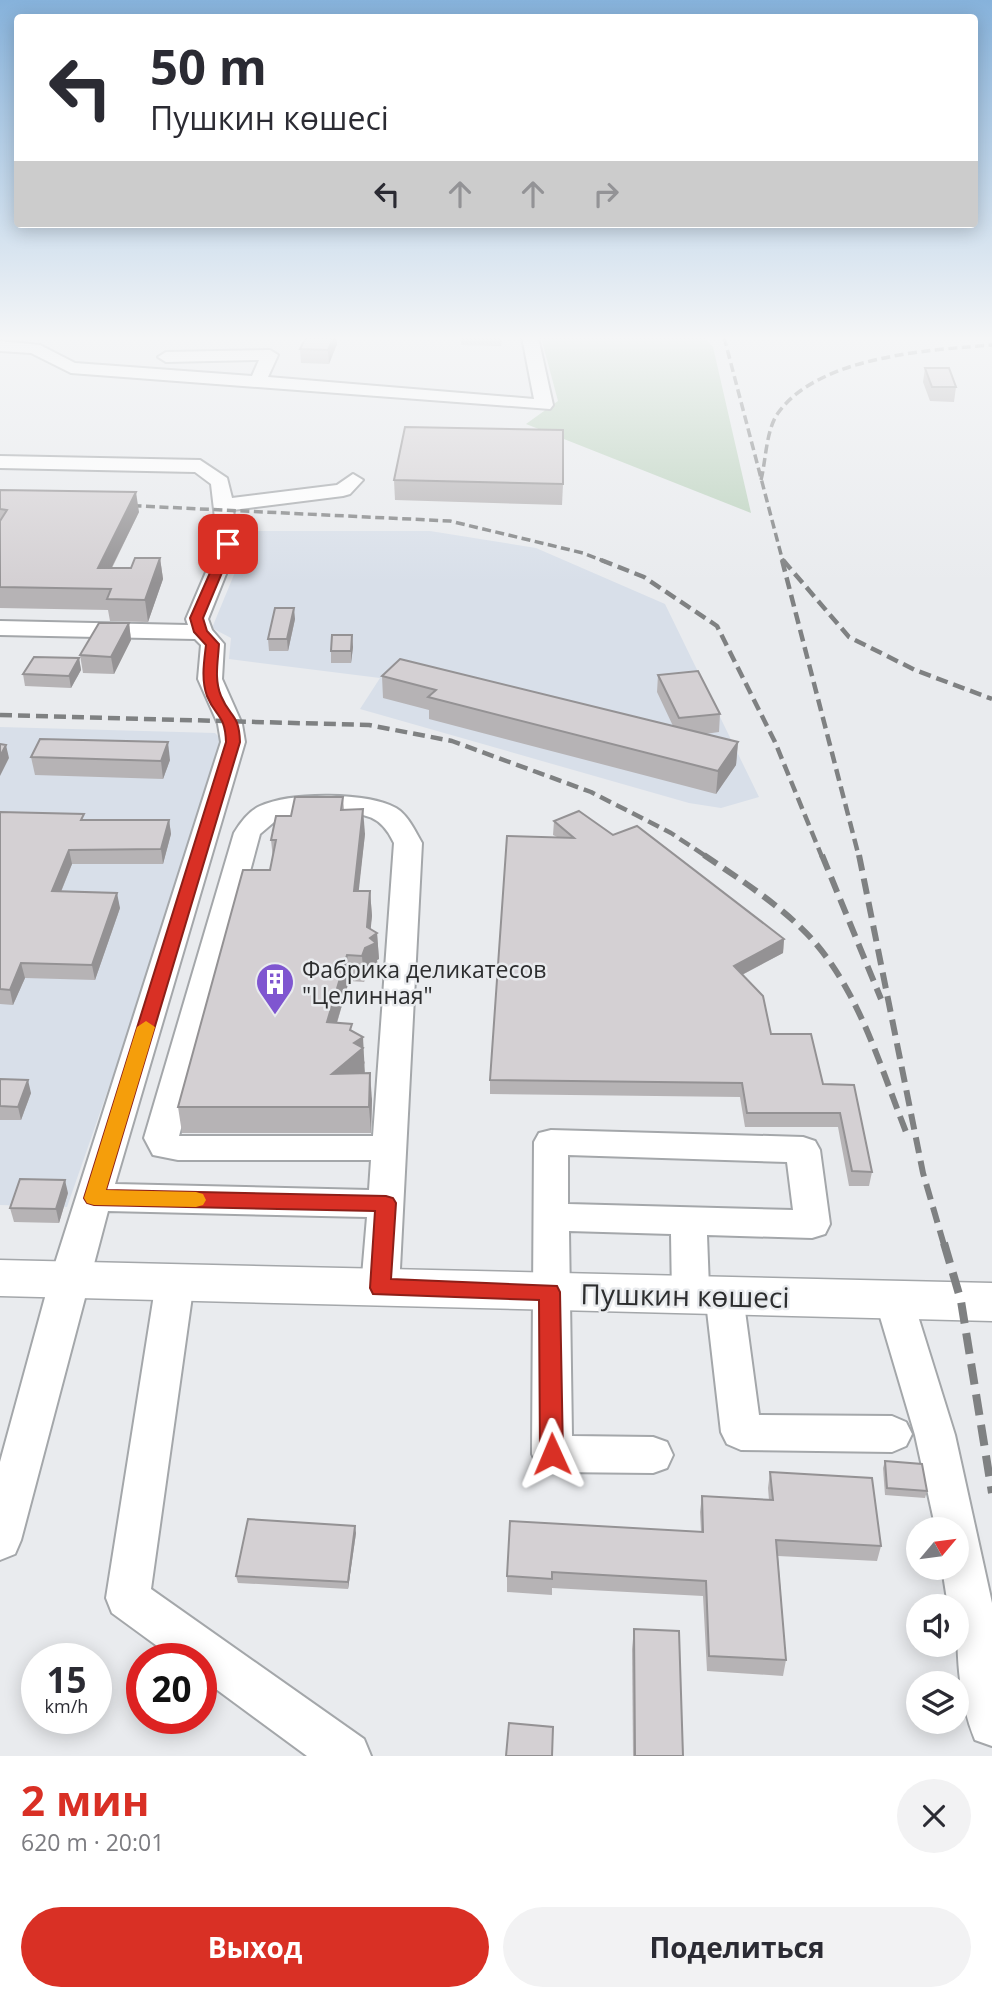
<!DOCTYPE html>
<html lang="ru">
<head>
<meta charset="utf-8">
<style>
	body { margin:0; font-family:"Open Sans",sans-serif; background:#f2f2f3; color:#2b2b33; height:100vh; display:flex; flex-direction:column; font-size:26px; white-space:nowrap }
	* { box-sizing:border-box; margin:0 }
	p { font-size:23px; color:#7c7c81 }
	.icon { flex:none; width:38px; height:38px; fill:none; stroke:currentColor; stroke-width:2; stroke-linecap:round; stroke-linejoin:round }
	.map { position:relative; height:1756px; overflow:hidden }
	.panel { display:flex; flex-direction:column; background:#fff; flex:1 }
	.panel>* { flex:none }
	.top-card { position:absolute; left:14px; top:14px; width:964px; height:214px; border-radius:7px; box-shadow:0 4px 18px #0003; background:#fff; color:#2b2b33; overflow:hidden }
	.needle { width:46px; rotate:61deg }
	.tools { position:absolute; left:906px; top:1517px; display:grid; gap:14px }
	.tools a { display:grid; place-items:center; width:63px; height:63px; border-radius:50%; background:#fff; box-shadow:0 4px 18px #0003; font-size:35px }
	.speed { position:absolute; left:21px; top:1643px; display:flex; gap:14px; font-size:35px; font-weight:700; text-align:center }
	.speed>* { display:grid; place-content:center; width:91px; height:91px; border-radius:50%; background:#fff; box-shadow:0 4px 18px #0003; line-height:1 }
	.speed small { font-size:18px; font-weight:400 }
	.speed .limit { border:10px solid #d22; background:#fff; color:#111 }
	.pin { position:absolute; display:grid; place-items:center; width:60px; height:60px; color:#fff; margin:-30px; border-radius:14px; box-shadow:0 4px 10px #0006 }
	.me { position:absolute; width:77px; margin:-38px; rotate:359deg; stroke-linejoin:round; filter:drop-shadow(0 0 5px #0008) }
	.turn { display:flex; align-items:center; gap:24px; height:147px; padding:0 21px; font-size:32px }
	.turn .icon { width:91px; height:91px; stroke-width:2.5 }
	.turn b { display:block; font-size:49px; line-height:60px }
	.lanes { display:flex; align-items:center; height:66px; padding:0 21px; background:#0003; justify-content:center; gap:35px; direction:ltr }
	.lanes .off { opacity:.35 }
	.round { display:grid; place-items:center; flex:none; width:74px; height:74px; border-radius:37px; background:#f2f2f3 }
	.overview { display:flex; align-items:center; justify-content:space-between; height:119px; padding:0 21px }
	h1 { font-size:42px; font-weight:700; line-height:52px; color:#d93025 }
	.cta { display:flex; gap:14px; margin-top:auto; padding:14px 21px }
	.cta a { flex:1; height:80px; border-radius:42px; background:#d93025; color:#fff; font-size:28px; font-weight:700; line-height:80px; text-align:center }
	.cta a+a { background:#f2f2f3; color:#2b2b33 }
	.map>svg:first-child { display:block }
	.built { fill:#d8dfe9 }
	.green { fill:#bbd2bd }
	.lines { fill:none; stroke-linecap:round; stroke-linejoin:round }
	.minor-casing { stroke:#a4a7aa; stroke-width:4 }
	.major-casing { stroke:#a4a7aa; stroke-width:3 }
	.minor { fill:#fff; fill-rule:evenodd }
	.major { fill:#fff; fill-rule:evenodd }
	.rail-far3 { stroke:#7f8182; stroke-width:3.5; stroke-dasharray:9 4.5; stroke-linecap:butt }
	.rail-far2 { stroke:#7f8182; stroke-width:4.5; stroke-dasharray:12 6; stroke-linecap:butt }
	.rail-far1 { stroke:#7f8182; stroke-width:6; stroke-dasharray:16 8; stroke-linecap:butt }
	.rail { stroke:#7f8182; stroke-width:8; stroke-dasharray:21 10; stroke-linecap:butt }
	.wall { fill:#b6b3b5 }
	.shaded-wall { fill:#949294 }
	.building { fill:#d4d0d3; stroke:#949294; stroke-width:2 }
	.route { fill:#d93025; stroke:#8d1f18; stroke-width:2 }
	.slow { fill:#f59e0b }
	.labels { text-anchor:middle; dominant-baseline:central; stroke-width:5; stroke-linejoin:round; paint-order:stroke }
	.poi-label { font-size:23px; fill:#2c2d2e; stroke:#e9ebee; text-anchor:start }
	.near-street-label { font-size:28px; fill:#2c2d2e; stroke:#e9ebee }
</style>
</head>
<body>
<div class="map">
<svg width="992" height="1756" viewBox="0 0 992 1756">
	<rect width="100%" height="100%" fill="#e9ebee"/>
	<!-- built -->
	<g class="built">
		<path d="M252,531H430L536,548L665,604L759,797L721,808L689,803L360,709L380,678L229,659L231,638L212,628Z"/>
		<path d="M0,727L215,733L228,746L67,1207L0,1205Z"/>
	</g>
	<!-- green -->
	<path class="green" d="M541,337H703L713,347L751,513L526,424L558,401Z"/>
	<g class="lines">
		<defs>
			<g id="minor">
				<path d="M522,337H538L553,405L550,409L71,373L31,353L0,351V341L40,345L75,363L252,376L259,360L166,362L158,357L166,352L270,350L278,355L268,377L534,399Z"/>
				<path d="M0,456L200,460L227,478L232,498L337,485L353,474L363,480L350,494L343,496L233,510L238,544L208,619L212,630L224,644L222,679L242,724L245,742L115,1184L369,1190L371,1160H178L153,1155L144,1138L234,833C240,823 249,811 260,806C291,792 367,792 396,808C408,815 415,831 422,843L399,1288L393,1299L380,1303L367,1299L361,1288L367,1217L108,1211L21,1540L15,1554L0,1560V1462L50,1279L221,742L218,724L198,679L201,645L195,639L0,635V621L188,625L186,619L218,544L211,484L195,472L0,468ZM329,813C361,814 379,811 394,843L373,1136H179L260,834L280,817Z"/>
				<path d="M551,1130L803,1137L815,1141L820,1150L830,1224L825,1234L812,1238L707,1235L709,1288L724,1281L737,1285L743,1296L759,1415L892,1416L906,1422L912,1434L906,1446L892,1452L741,1450L727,1444L721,1432L706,1302L691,1310L678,1306L672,1295L671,1234L569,1231L572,1436L653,1437L667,1442L673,1455L667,1468L653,1473L552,1472L538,1467L532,1454L534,1142L539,1133ZM568,1155L787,1162L793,1210L568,1204Z"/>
				<path d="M175,1267L188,1272L194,1282L151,1589L364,1739L371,1756H307L201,1678V1659H175L112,1613L106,1598L156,1282L162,1272Z"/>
				<path d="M894,1285L907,1289L913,1300L955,1435L992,1603V1746L975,1740C957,1696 957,1651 957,1606H948L942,1568H957V1530H936L915,1435L875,1300L881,1289Z"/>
			</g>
			<path id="major" d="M0,1260L992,1283V1321L0,1296Z"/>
		</defs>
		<!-- minor casing -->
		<use href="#minor" class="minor-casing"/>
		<!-- major casing -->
		<use href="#major" class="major-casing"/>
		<!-- minor -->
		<use href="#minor" class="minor"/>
		<!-- major -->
		<use href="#major" class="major"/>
		<!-- rail-far3 -->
		<g class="rail-far3">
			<path d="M724,337L783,562"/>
			<path d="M761,480C766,460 766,430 778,413C819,356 929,350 992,345"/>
			<path d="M119,505L450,521L583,553L606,562"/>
			<path d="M782,559L785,562"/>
		</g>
		<!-- rail-far2 -->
		<g class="rail-far2">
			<path d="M601,560L644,577L717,626L775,742L822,857"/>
			<path d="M782,560L859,857"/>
			<path d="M783,560L849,637L915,670L992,699"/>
			<path d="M0,715L369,725L452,741L591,792L671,833L707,857"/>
		</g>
		<!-- rail-far1 -->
		<g class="rail-far1">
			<path d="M704,855C741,880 788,910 817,945C862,999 882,1072 908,1137"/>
			<path d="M822,855L881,999"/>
			<path d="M859,855L923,1173L944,1245"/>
		</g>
		<!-- rail -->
		<path class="rail" d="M944,1243L961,1301L992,1493"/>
	</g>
	<!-- wall -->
	<g class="wall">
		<path d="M461,337H502L501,346L461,345Z"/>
		<path d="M337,344L329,364L301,363L300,349Z"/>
		<path d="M925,368L956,387L954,402L930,401L923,382Z"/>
		<path d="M394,480L563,484L562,505L395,500Z"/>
		<path d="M0,490L139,512L112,568H131L160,558L163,579L148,622L110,621L108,610L0,608Z"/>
		<path d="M295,619L288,651H269L268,639Z"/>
		<path d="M129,623L131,640L114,674L83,673L80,655Z"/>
		<path d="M353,647L351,663H331V651Z"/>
		<path d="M79,658L81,670L71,688L25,686L23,674Z"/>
		<path d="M658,675L720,714L719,732L705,734L738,742L736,765L716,794L429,719V710L383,698L382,676L673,726L657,692Z"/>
		<path d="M31,757L170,760L163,779L35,775Z"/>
		<path d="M343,797L344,810L365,834L358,891H370L372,916L370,929L377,933L379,959L377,960L378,969L366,974L364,982L349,981L337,1023L353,1031L365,1063L364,1064V1073L372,1100L371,1133H182L178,1107L270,870L273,859L271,840L291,816Z"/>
		<path d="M0,812L85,820H169L171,834L163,864H72L61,892L120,908L95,980L25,978L13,1005L0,1004Z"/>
		<path d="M554,821L613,835L784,939L783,953L742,975L771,1034L823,1084L854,1085L872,1172L869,1186H849L838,1127H745L740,1097L490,1094V1080L557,837L553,835Z"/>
		<path d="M0,1079L31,1093L21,1120H0Z"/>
		<path d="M68,1193L59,1223L14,1222L10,1208Z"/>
		<path d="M885,1461L927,1491L925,1498L885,1495L883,1468Z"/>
		<path d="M770,1472L881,1546L877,1561L778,1556L786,1660L783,1676L707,1671L703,1596L552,1588V1595L507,1592V1576L701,1531L700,1512L702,1496L769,1500L768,1488Z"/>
		<path d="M356,1533L348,1589L238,1583L236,1576Z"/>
		<path d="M634,1629L683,1756H633L632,1649Z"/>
	</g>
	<!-- shaded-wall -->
	<g class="shaded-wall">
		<path d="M334,337H337V344L329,364L328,350Z"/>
		<path d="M136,492L139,512L101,589L98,568Z"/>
		<path d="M160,558L163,579L148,622L145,600Z"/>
		<path d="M294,608L295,619L288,651L287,639Z"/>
		<path d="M129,623L131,640L114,674L111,657Z"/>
		<path d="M352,635L353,647L351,663V651Z"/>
		<path d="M79,658L81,670L71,688L69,676Z"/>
		<path d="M168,742L170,760L163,779L161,761Z"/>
		<path d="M738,742L736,765L716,794L718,771Z"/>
		<path d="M6,745L9,758L0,776V756Z"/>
		<path d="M363,809L365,834L356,916L354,891Z"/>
		<path d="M169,820L171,834L163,864L161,849Z"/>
		<path d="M69,850L72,864L55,906L52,891Z"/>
		<path d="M370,891L372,916L369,946L370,938L377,933L379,959L377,960L378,969L366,974L364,982L362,956L365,948Z"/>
		<path d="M117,893L120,908L95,980L92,965Z"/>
		<path d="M784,939L783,953L732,980L734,966Z"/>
		<path d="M347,955L349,981L329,1049L327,1022Z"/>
		<path d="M21,963L25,978L13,1005L10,990Z"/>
		<path d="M363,1037L365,1075L332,1074L354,1043Z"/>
		<path d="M370,1073L372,1100L371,1133L369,1107Z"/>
		<path d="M28,1080L31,1093L21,1120L18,1107Z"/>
		<path d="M65,1180L68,1193L59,1223L56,1209Z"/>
		<path d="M355,1526L356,1533L348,1589V1582Z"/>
	</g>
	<!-- building -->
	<g class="building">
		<path d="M306,337H334L328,350L300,349Z"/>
		<path d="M925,368H949L956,387H932Z"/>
		<path d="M405,427L563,430V484L394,480Z"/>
		<path d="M0,490L136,492L98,568H131L135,558H160L145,600L107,599L111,589L0,587V521L7,510L0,509Z"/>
		<path d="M275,608H294L287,639H268Z"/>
		<path d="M99,623H129L111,657L80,655Z"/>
		<path d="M332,635H352L351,651H331Z"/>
		<path d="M34,657L79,658L69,676L23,674Z"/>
		<path d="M400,659L738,742L718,771L428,697L436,690L382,676Z"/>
		<path d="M698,671L720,714L679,718L658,675Z"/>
		<path d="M40,739L168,742L161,761L31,757Z"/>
		<path d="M0,744L6,745L0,756Z"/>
		<path d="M295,797H343L341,810L363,809L354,891H370L367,927L377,933L370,938L376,943L365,948L362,956L347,955L327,1022L352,1024L350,1030L363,1037L354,1043L363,1048L332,1074L370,1073L369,1107H178L243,870H270L276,840H271L276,816H291Z"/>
		<path d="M579,811L613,835L637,826L784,939L734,966L763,996L771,1034H811L823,1084L854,1085L872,1172L852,1171L840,1113H747L742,1083L490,1080L507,836L574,838L554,821Z"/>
		<path d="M0,812L84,814L81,820H169L161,849L69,850L52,891L117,893L92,965L21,963L10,990L0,989Z"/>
		<path d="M0,1079L28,1080L18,1107L0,1106Z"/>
		<path d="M20,1179L65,1180L56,1209L10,1208Z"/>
		<path d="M885,1461L922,1464L927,1491L887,1488Z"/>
		<path d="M770,1472L872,1478L881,1546L776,1540L786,1660L709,1656L706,1581L552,1572V1579L507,1576L510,1521L703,1532L702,1496L773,1500Z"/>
		<path d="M248,1519L355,1526L348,1582L236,1576Z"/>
		<path d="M634,1629L679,1631L683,1756H635Z"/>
		<path d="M509,1723L553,1727L552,1756H506Z"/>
	</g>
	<!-- sky -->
	<linearGradient id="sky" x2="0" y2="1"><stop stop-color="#86b2db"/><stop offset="0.58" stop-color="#f5f6f7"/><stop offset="1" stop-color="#f5f6f7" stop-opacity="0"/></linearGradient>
	<rect width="992" height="583" fill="url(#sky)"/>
	<!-- route -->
	<path class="route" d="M224,541L234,544L203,618L207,631L219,644C218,662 214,679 221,696C230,718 239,713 240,742L106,1190L386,1196L393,1198L396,1203L391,1279L557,1286L560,1292L563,1454L560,1461L552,1464L544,1461L540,1454L539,1300L373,1294L370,1288L375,1211L94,1205L87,1203L84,1198L226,742C225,714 216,718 207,696C201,679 204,662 206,645L194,632L190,618Z"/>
	<!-- slow -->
	<path class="slow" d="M146,1021L155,1027L106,1190L196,1192L203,1194L206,1200L203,1205L196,1207L94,1205L87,1203L84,1198L137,1027Z"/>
	<!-- icons -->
	<defs>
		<symbol id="building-pin" viewBox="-11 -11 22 30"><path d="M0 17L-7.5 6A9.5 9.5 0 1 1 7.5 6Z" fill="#7f56d0" stroke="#e9ebee"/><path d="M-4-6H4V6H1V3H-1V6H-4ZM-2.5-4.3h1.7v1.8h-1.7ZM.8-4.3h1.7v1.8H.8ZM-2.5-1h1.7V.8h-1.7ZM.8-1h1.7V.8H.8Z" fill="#fff"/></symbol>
	</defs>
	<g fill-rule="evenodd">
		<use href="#building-pin" x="253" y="960" width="44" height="60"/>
	</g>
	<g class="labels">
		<!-- poi labels -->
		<g class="poi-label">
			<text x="302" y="969">Фабрика деликатесов<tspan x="302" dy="26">"Целинная"</tspan></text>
		</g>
		<!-- near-street labels -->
		<g class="near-street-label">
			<text transform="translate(685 1295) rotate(1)">Пушкин көшесі</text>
		</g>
	</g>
</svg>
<div class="tools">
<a><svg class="needle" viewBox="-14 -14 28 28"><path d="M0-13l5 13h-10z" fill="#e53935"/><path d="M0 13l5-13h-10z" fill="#7c7c81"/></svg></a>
<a><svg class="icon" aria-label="sound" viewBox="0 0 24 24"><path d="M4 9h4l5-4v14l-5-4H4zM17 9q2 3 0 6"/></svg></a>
<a><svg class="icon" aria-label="layers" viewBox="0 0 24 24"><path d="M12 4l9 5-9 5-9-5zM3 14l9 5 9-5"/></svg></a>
</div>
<div class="speed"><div>15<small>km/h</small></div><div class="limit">20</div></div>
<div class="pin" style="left:228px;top:544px;background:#d93025"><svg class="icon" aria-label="arrive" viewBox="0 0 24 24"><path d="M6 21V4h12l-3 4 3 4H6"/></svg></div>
<svg class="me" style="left:552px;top:1454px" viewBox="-20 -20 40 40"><path d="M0-17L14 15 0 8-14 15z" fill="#d93025" stroke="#fff" stroke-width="4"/></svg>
<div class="top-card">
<div class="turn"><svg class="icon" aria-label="left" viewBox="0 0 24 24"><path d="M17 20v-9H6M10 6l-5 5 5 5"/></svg><div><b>50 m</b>Пушкин көшесі</div></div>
<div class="lanes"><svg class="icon" aria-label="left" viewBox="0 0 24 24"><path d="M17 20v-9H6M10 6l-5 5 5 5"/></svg><svg class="icon off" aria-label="ahead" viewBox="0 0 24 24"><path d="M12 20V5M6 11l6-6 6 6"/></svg><svg class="icon off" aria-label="ahead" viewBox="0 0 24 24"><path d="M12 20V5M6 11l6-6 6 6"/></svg><svg class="icon off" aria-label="right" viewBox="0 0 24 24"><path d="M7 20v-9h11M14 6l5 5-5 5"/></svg></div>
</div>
</div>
<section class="panel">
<div class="overview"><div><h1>2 мин</h1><p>620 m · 20:01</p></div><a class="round"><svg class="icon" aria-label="close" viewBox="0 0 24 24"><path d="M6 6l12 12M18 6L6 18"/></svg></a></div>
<div class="cta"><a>Выход</a><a>Поделиться</a></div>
</section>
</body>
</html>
